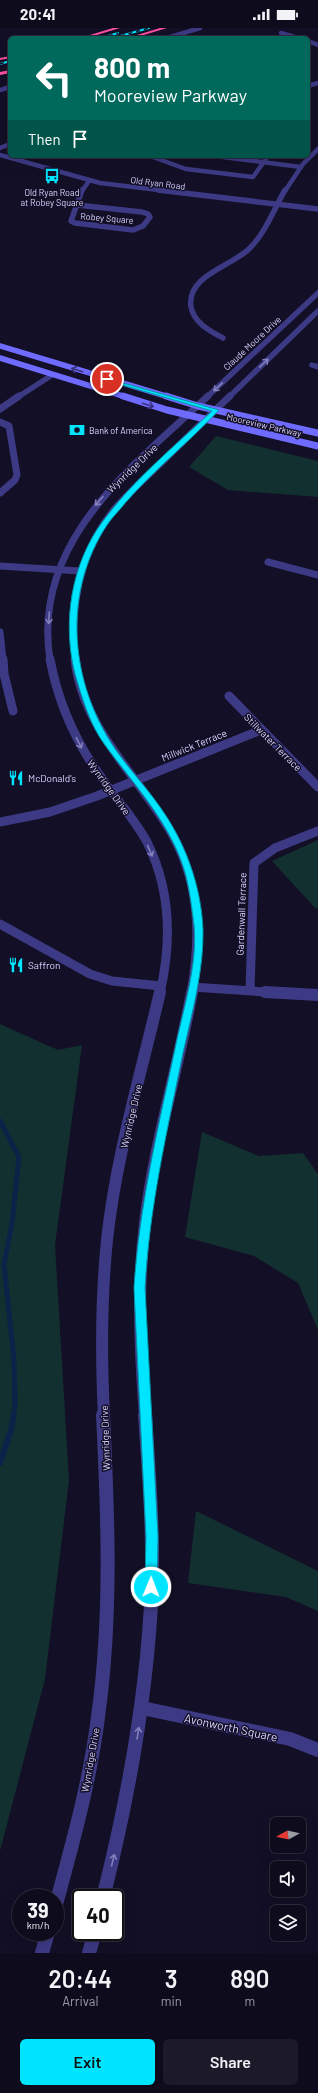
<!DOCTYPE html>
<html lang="en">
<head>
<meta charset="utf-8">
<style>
	body { margin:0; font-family:Barlow,sans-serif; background:#1c1929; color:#f1f3f6; height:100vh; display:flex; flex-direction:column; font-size:15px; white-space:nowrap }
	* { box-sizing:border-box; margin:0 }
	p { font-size:13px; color:#9b9ba3 }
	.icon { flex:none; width:22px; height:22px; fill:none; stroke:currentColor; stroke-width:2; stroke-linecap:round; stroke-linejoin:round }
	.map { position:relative; height:1925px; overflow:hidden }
	.details { display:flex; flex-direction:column; background:#0e0b1c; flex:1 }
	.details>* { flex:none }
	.top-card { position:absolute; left:8px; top:8px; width:302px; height:122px; border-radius:6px; box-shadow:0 4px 16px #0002,0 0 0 1px #2e2b3b; background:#00695c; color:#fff; overflow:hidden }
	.needle { width:26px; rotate:262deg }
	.buttons { position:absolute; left:270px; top:1789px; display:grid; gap:8px }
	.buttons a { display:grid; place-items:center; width:36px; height:36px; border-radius:6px; background:#0e0b1c; box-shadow:0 4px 16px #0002,0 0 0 1px #2e2b3b; font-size:20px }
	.speed { position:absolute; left:12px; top:1861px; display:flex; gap:8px; font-size:20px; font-weight:700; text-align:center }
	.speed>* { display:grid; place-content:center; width:52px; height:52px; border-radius:50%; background:#0e0b1c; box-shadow:0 4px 16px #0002,0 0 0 1px #2e2b3b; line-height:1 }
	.speed small { font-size:10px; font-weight:400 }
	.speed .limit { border:2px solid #111; border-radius:6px; background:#fff; color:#111 }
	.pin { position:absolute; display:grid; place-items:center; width:34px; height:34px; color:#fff; margin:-17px; border:2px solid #fff; border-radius:50%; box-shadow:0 1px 4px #0007 }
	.me { position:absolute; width:44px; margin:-22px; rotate:1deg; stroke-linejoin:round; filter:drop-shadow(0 0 3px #0008) }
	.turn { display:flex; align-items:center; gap:14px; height:84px; padding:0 20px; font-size:18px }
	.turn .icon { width:52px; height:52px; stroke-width:2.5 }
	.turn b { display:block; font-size:28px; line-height:34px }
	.then { display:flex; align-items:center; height:38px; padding:0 20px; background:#0003; gap:8px; font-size:15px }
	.eta { display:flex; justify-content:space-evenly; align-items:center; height:68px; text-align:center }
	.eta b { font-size:24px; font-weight:600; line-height:28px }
	.button { display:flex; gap:8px; margin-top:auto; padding:8px 20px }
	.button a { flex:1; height:46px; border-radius:6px; background:#00e5ff; color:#111; font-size:16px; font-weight:600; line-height:46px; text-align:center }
	.button a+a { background:#1c1929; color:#f1f3f6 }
	.status { display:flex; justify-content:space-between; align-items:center; height:28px; padding:0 20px; background:#0e0b1c; direction:ltr }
	.status svg { height:11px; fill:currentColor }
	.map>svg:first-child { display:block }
	.green { fill:#12302f }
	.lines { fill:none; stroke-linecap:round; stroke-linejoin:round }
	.stream-far1 { stroke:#0c2248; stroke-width:5 }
	.stream { stroke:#0c2248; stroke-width:6 }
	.minor-far5 { stroke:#3d3a85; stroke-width:4.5 }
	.minor-far4 { stroke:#3d3a85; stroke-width:5.5 }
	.minor-far3 { stroke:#3d3a85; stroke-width:7 }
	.minor-far2 { stroke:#3d3a85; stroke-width:9 }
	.minor-far1 { stroke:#3d3a85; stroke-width:12 }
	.minor { stroke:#3d3a85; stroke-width:14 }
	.tertiary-far5 { stroke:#3d3a85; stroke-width:4.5 }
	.tertiary-far4 { stroke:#3d3a85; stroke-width:5.5 }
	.tertiary-far3 { stroke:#3d3a85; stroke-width:7 }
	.tertiary-far2 { stroke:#3d3a85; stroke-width:9 }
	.tertiary-far1 { stroke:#3d3a85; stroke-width:12 }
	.tertiary { stroke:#3d3a85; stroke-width:14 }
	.secondary-far1 { stroke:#6f6bff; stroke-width:5.5 }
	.secondary { stroke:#6f6bff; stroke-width:7 }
	.motorway { fill:#ff4fa3; fill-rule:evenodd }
	.rail-casing { stroke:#00e5ff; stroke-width:2 }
	.rail { stroke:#130f26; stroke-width:1.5; stroke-dasharray:4; stroke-linecap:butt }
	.oneway { stroke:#837fbc }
	.oneway2 { stroke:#38347d }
	.route { fill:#00e5ff; stroke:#0095a6 }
	.labels { text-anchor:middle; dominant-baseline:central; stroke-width:3; stroke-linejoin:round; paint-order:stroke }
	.far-street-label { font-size:9px; fill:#d9d4ff; stroke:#130f26 }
	.far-poi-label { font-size:9px; fill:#d9d4ff; stroke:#130f26 }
	.street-label { font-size:10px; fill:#d9d4ff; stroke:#130f26 }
	.poi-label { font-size:10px; fill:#d9d4ff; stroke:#130f26; text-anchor:start }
	.near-street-label { font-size:12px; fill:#d9d4ff; stroke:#130f26 }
</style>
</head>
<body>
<div class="status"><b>20:41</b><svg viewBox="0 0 49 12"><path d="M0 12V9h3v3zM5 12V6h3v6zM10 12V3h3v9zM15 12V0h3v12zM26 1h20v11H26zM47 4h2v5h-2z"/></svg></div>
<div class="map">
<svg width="318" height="1925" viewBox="0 0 318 1925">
	<rect width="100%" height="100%" fill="#130f26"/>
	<!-- green -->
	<g class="green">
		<path d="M216,408L318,433V469L228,462L189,439Z"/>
		<path d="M318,812V880L316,881L272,833Z"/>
		<path d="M0,996L58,1022L82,1017L55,1217L69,1452L45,1651L0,1823Z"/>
		<path d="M202,1104L259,1128L303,1125L318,1146V1302L298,1255L254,1228L185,1209Z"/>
		<path d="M196,1483L318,1543V1583L286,1569L188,1555Z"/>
	</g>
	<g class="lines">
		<!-- stream-far1 -->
		<path class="stream-far1" d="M0,1093L19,1129L12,1196L4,1236L14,1332L15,1378L13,1388"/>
		<!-- stream -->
		<path class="stream" d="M0,1435L11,1402L14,1387"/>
		<!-- minor-far5 -->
		<g class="minor-far5">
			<path d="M281,5L298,10"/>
			<path d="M167,10L200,0"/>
			<path d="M308,13L318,17"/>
			<path d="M0,62L10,59"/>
			<path d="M150,128L186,141L253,149L266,131"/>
			<path d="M215,128L301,139"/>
			<path d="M78,129L84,128"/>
			<path d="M82,163L89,153"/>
			<path d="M285,163L303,136L318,121"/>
		</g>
		<!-- minor-far4 -->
		<g class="minor-far4">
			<path d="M77,177L142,184L148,186L150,189L143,198L133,202L75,195L71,193L82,162"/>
			<path d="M223,310C210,303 194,295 191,279C186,247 233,238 250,220C266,204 274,181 285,162"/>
			<path d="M312,337L318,339"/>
			<path d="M18,369L52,347"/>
		</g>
		<!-- minor-far3 -->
		<g class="minor-far3">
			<path d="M0,381L19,368"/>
			<path d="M0,394L9,398L17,447L15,452L0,465"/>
			<path d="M268,534L318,547"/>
			<path d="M0,538L80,543"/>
			<path d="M0,604L3,632"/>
		</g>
		<!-- minor-far2 -->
		<g class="minor-far2">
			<path d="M3,631L4,646L13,683"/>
			<path d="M229,668L318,759"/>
			<path d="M0,794L50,784L97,768L261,702"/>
			<path d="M0,896L90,946L112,953L161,958"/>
			<path d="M192,959L281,965"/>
			<path d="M250,962L254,835L275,820L318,803"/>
		</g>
		<!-- minor-far1 -->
		<path class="minor-far1" d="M265,964L318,967"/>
		<!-- minor -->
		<path class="minor" d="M142,1680L290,1711L318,1722"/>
		<!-- tertiary-far5 -->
		<g class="tertiary-far5">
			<path d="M308,58L318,55"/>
			<path d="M0,120L10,116"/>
			<path d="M0,127L100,155L167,163"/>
		</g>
		<!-- tertiary-far4 -->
		<g class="tertiary-far4">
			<path d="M158,162L318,181"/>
			<path d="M207,369L318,265"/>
			<path d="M229,369L318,283"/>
		</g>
		<!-- tertiary-far3 -->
		<g class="tertiary-far3">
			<path d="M50,632C31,513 132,439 208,368"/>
			<path d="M75,632C70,578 79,526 113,483C127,466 144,451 160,436C183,413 206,391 230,368"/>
		</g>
		<!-- tertiary-far2 -->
		<g class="tertiary-far2">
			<path d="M50,631C58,674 75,713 101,749C116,771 134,790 147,814C171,862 172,913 160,965"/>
			<path d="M75,631C82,701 139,748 172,806C200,856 201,910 191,965"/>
		</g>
		<!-- tertiary-far1 -->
		<g class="tertiary-far1">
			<path d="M104,1388C101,1329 101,1271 107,1212C116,1128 141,1046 160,964"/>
			<path d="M145,1388C140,1323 137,1259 145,1195C154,1117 178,1041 192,964"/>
		</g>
		<!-- tertiary -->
		<g class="tertiary">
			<path d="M103,1870C129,1767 148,1663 152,1556C153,1500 149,1443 145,1387"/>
			<path d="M55,1880C72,1817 90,1754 98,1689C112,1588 108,1488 103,1387"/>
			<path d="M42,1925L48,1904"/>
			<path d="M89,1925L95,1904"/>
		</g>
		<!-- secondary-far1 -->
		<g class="secondary-far1">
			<path d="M0,318L169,369"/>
			<path d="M0,330L126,369"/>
		</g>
		<!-- secondary -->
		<g class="secondary">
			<path d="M123,368L167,382L318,418"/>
			<path d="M166,368L198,378L318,405"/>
		</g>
		<!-- motorway -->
		<g class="motorway">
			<path d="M113,0H120L87,10H80Z"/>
			<path d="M160,0H167L134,10H127Z"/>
			<path d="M10,28V30L0,32V30Z"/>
			<path d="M10,42V45L0,47V44Z"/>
		</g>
		<defs>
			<g id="rail">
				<path d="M101,10L118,5"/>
				<path d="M113,10L149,0"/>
				<path d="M0,36L10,33"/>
			</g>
		</defs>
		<!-- rail casing -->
		<use href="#rail" class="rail-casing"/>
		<!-- rail -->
		<use href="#rail" class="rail"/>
	</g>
	<!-- one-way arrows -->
	<defs><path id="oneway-shaft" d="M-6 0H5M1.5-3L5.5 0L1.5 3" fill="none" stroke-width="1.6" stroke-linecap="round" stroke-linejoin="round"/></defs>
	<g class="oneway">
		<use href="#oneway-shaft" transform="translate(264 335) rotate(-44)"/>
		<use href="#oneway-shaft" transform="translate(218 359) rotate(137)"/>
		<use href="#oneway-shaft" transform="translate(99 473) rotate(131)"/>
		<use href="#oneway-shaft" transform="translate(49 590) rotate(93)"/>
		<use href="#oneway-shaft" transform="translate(79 715) rotate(63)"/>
		<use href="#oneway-shaft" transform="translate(150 823) rotate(67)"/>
		<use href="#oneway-shaft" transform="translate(138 1705) rotate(-81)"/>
		<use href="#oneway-shaft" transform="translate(113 1832) rotate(-76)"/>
	</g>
	<g class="oneway2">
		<use href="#oneway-shaft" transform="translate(77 342) rotate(-163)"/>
		<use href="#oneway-shaft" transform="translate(148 377) rotate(17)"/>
	</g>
	<!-- route -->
	<path class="route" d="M105,350L219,382C189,414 155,441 126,474C120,482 112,489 107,497C64,562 69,647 110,713C124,736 144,756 160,779C185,814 201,857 203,901C204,942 192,985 183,1025C167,1103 149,1181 145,1260L158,1509L157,1559L155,1564L151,1566L147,1564L145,1559L146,1509L134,1260C139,1179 158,1100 175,1021C183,981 198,937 194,897C192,881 190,864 186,848C173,798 135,758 105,717C90,697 82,670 75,646C62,595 71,536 103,493C133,452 175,418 212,383L105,352Z"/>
	<!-- icons -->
	<defs>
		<symbol id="bus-bare" viewBox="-9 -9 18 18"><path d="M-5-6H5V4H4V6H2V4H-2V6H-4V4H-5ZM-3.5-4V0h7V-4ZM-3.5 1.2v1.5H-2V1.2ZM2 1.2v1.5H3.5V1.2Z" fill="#00e5ff" stroke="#130f26" stroke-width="2.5" paint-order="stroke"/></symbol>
		<symbol id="bank-bare" viewBox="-9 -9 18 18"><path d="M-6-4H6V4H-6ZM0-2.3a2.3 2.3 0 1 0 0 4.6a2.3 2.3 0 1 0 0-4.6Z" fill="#00e5ff" stroke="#130f26" stroke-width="2.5" paint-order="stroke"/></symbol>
		<symbol id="restaurant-bare" viewBox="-9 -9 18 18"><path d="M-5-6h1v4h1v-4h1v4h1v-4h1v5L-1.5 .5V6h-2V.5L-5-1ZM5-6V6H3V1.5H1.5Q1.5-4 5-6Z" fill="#00e5ff" stroke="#130f26" stroke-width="2.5" paint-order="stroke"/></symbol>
	</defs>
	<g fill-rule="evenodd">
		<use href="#bus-bare" x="41" y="137" width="22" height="22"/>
		<use href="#bank-bare" x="66" y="391" width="22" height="22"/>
		<use href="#restaurant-bare" x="5" y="739" width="22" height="22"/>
		<use href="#restaurant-bare" x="5" y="926" width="22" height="22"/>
	</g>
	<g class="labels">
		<!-- far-street labels -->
		<g class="far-street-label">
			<text transform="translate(158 155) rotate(7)">Old Ryan Road</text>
			<text transform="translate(107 190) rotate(5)">Robey Square</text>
			<text transform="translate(252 315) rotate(-43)">Claude Moore Drive</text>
			<text transform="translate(264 397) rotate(13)">Mooreview Parkway</text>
		</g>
		<!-- far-poi labels -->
		<g class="far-poi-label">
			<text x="52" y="164">Old Ryan Road<tspan x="52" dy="10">at Robey Square</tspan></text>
			<text x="89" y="402" text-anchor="start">Bank of America</text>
		</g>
		<!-- street labels -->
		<g class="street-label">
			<text transform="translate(132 440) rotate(-44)">Wynridge Drive</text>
			<text transform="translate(273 714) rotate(45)">Stillwater Terrace</text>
			<text transform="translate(194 717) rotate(-22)">Millwick Terrace</text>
			<text transform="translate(109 759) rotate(54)">Wynridge Drive</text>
			<text transform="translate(241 886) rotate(-88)">Gardenwall Terrace</text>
			<text transform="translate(131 1088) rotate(-77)">Wynridge Drive</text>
			<text transform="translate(105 1410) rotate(-92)">Wynridge Drive</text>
			<text transform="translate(90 1732) rotate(-80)">Wynridge Drive</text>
		</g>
		<!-- poi labels -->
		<g class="poi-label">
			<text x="28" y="750">McDonald's</text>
			<text x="28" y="937">Saffron</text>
		</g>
		<!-- near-street labels -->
		<g class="near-street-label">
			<text transform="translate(231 1699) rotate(12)">Avonworth Square</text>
		</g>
	</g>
</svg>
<div class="buttons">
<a><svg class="needle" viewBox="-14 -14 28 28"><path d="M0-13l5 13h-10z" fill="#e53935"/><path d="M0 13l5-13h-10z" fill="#9b9ba3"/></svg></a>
<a><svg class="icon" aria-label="sound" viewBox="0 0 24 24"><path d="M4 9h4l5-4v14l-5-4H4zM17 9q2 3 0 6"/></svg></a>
<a><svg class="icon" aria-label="layers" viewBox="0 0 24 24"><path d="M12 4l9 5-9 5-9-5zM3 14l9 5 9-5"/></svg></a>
</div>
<div class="speed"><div>39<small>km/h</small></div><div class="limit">40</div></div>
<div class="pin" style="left:107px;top:351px;background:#d93025"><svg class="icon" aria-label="arrive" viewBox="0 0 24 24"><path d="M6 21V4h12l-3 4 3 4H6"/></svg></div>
<svg class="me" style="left:151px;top:1559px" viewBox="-20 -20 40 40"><circle r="17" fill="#00e5ff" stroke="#fff" stroke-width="3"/><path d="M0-11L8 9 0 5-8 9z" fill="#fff"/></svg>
<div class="top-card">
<div class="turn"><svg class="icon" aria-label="left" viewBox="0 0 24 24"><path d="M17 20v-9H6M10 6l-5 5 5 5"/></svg><div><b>800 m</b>Mooreview Parkway</div></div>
<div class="then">Then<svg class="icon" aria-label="arrive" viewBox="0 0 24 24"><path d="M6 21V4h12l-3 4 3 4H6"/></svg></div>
</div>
</div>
<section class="details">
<div class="eta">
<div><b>20:44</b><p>Arrival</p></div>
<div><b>3</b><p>min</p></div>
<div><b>890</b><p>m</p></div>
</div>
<div class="button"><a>Exit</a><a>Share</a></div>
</section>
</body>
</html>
